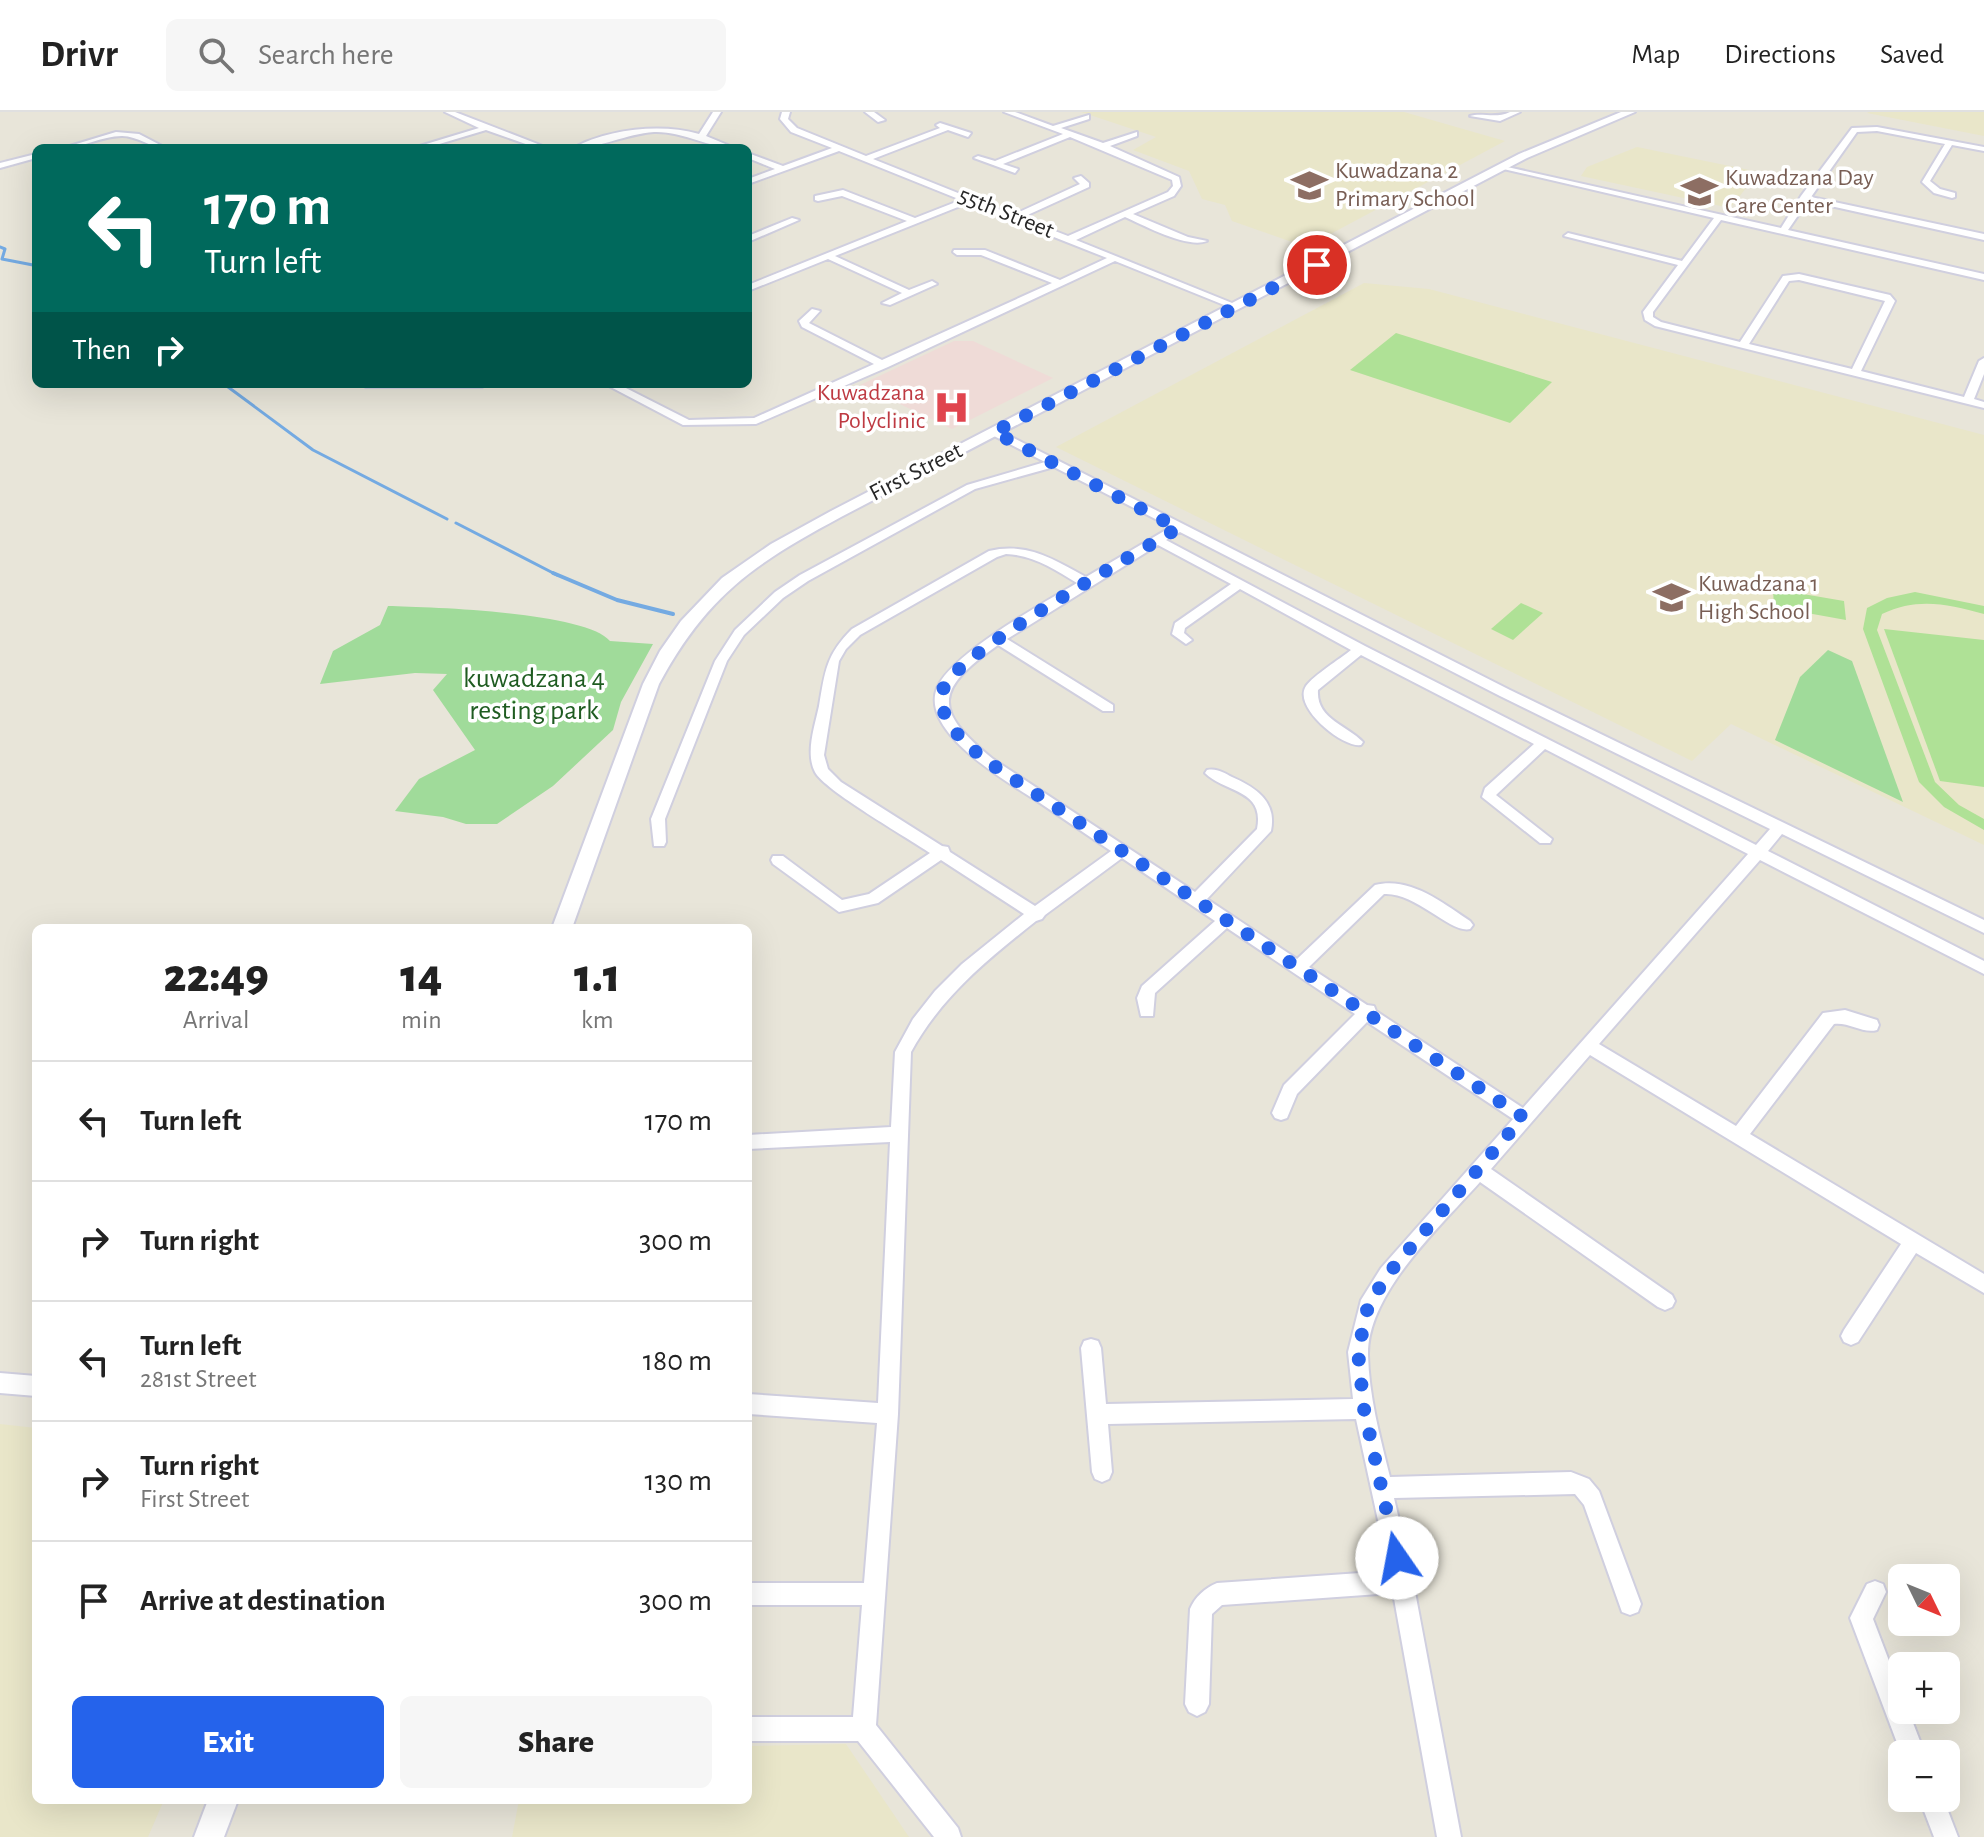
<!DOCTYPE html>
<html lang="en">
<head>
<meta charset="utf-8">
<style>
	body { margin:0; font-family:"Alegreya Sans",sans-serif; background:#f6f6f6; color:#222; height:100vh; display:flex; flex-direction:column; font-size:30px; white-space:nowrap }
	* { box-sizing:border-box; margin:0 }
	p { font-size:26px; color:#767676 }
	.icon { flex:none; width:44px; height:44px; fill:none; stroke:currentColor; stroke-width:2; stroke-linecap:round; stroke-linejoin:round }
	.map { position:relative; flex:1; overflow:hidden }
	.drawer { position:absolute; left:32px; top:812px; width:720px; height:880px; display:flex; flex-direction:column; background:#fff; border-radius:12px; box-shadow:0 8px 32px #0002 }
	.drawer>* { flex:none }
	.hud { position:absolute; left:32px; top:32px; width:720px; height:244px; border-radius:12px; box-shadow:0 8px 32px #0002; background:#00695c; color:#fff; overflow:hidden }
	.needle { width:52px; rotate:133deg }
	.buttons { position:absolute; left:1888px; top:1452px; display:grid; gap:16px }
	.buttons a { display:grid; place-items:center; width:72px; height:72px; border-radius:12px; background:#fff; box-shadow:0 8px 32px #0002; font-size:40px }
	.pin { position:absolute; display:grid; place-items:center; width:68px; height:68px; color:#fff; margin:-34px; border:4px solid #fff; border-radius:50%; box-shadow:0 2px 8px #0007 }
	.me { position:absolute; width:88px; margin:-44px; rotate:348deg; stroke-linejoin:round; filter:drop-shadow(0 0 6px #0008) }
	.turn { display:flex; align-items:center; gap:28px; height:168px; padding:0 40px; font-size:36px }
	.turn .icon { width:104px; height:104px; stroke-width:2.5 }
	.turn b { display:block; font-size:56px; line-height:68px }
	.then { display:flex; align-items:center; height:76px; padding:0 40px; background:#0003; gap:16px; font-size:30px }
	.eta { display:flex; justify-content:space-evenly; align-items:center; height:136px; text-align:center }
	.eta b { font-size:48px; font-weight:800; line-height:56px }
	.cta { display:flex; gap:16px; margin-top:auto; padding:16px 40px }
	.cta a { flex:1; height:92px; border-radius:12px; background:#2563eb; color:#fff; font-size:32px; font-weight:800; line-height:92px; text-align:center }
	.cta a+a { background:#f6f6f6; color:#222 }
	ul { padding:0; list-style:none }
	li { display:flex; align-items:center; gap:24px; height:120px; padding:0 40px; border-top:2px solid #e0e0e0 }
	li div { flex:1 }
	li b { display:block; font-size:30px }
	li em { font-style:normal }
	header { display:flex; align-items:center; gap:48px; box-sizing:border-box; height:112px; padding:0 40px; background:#fff; border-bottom:2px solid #e0e0e0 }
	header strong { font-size:38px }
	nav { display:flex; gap:44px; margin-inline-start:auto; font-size:28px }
	.search { width:560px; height:72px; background:#f6f6f6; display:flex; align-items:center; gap:20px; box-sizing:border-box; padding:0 28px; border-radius:12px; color:#767676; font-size:30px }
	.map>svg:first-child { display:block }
	.education { fill:#e9e6c9 }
	.medical { fill:#efdbd7 }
	.green { fill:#a0db9a }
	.pitch { fill:#afe196 }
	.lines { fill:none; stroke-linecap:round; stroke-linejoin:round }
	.stream-far1 { stroke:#74aae2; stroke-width:3 }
	.stream { stroke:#74aae2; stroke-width:4 }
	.minor-casing { stroke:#d0cfdf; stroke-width:4 }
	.tertiary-casing { stroke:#d0cfdf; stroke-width:4 }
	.minor { fill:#fff; fill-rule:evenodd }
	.tertiary { fill:#fff; fill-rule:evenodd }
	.route { stroke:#2563eb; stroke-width:14; stroke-dasharray:0 25.2 }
	.labels { text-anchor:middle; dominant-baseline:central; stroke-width:7; stroke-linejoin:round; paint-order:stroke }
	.far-education-label { font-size:24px; fill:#785e54; stroke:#fff; text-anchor:start }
	.far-street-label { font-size:24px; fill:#272727; stroke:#fff }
	.far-health-label { font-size:24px; fill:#be3a42; stroke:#fff; text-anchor:end }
	.park-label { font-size:28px; fill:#1f5c21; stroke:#fff }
</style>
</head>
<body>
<header>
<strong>Drivr</strong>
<div class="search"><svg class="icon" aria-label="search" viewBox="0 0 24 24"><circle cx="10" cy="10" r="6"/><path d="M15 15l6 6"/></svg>Search here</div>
<nav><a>Map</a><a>Directions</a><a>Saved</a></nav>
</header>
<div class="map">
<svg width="1984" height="1725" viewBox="0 0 1984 1725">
	<rect width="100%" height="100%" fill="#e8e5d9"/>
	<!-- education -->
	<g class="education">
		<path d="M1081,0H1404L1505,29L1306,135L1232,109L1225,93L1202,87L1189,59L1133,38L1156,25Z"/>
		<path d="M1984,0V24L1867,1L1869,0Z"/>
		<path d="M1637,35L1759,60L1730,96L1581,64L1587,55Z"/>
		<path d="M1364,171L1429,177L1984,323V733L1731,612L1692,649L1056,335Z"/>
		<path d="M0,1312L36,1316V1688H164L148,1725H0Z"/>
		<path d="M846,1632L909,1725H512L519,1688H748V1634Z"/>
	</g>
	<!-- medical -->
	<path class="medical" d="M954,229H973L1053,266L952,317L860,273Z"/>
	<!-- green -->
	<g class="green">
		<path d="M388,494C430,495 586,500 610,529L653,532L621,590L613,618L553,674L497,712H466L443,705L395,699L419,667L475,638L433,578L447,562L415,561L320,572L333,539L380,513Z"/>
		<path d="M1828,538L1852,549L1903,690L1775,628L1800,565Z"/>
	</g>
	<!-- pitch -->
	<g class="pitch">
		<path d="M1396,221L1552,270L1510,311L1350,258Z"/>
		<path d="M1773,477L1844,489L1846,508L1774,495Z"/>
		<path d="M1915,480L1984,494V502C1947,492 1918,485 1882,502L1877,518L1935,670L1959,693L1984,707V718L1944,695L1919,670L1863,517L1867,496L1887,486Z"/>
		<path d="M1521,491L1543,501L1513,528L1491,517Z"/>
		<path d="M1884,517L1984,528V675L1940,669Z"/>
	</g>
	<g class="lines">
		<!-- stream-far1 -->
		<g class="stream-far1">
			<path d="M0,135L5,137L2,147L33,153L36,162"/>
			<path d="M224,272L313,338L447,407"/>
			<path d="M456,411L557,463"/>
		</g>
		<!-- stream -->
		<path class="stream" d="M553,461L617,488L673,502"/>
		<defs>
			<g id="minor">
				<path d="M445,0H455L548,36H537L486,18L426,36H413L479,16Z"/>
				<path d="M713,0H721L706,24L735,36C708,36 683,19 654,20C626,22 601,36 573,36C608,17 661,11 699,22Z"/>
				<path d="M782,0H790L788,7L797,16L866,44L940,16L936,13L940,11L971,21L968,25L948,18L873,47L1013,103L1080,72L1074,66L1081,64L1089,71V75L1021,106L1068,124L1168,80L1173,74L1172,68L1070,25L1003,52L1018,57L1015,61L974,46L978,44L995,49L1063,22L1004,0H1015L1053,14L1089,3V7L1061,16L1103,31L1137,20V24L1110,34L1179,65L1181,74L1174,84L1133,102L1188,125L1207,129C1188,137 1145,114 1125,105L1076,128L1242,195L1234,197L1115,149L888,255L756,312L683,313L605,272H618L689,308L754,306L874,252L802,215L799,209L812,197L820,199L809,211L882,248L1052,171L981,143H957L953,140L954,138H985L1060,168L1107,146L968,91L835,144L909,178L932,169L937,172L890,193L882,191L902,181L828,147L748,179V173L907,109L842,84L818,89L815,88V84L843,78L915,106L961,88L839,39L748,72V67L775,57L748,46V41L783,54L832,36L791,20L780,7Z"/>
				<path d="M865,0H874L885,8L878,10Z"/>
				<path d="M1510,0H1520L1500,9L1470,4C1482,0 1495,7 1510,0Z"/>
				<path d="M1877,15L1984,35V39L1952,33L1930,69L1940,77L1955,81V85L1952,86L1934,81L1922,70L1945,32L1877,19L1857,20L1811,85L1984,122V128L1808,89L1788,118L1984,162V168L1721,108L1653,200V205L1661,210L1740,230L1783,164L1799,162L1890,183L1895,189L1861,259L1964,285L1979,249L1984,246V262L1974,287L1984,290V296L1655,214L1645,208L1643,200L1678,153L1564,124L1568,121L1682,149L1714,106L1499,56L1503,54L1781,116L1801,84L1852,16ZM1799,168L1885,189L1852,257L1749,232L1789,169Z"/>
				<path d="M116,20L139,22L166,36C150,36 138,24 122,24C101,24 83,36 63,36Z"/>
				<path d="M36,42V46L0,56V51Z"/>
				<path d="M792,106L799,108L748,130V124Z"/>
				<path d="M361,272H487L482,275H366Z"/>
				<path d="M990,318H998L1510,578L1984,808V821L1782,722L1768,739L1984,849V862L1760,748L1599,932L1736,1014L1823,901L1845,898L1877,908L1879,913L1877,918C1863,922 1849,910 1834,912L1750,1022L1984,1162V1181L1916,1141L1858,1230L1851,1233L1844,1230L1841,1224L1844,1218L1901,1132L1590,943L1491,1057L1672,1183L1675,1189L1672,1195L1665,1198L1658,1195L1480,1070C1441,1114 1367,1181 1368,1243C1369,1284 1380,1325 1390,1365L1571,1360L1589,1367L1599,1379L1641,1492L1638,1500L1630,1503L1622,1500L1584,1393L1575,1382L1394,1386L1413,1469L1461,1725H1437L1393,1481L1222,1493L1212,1502L1209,1592L1205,1600L1197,1604L1189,1600L1185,1592L1190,1497C1195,1485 1205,1476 1217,1471L1389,1459L1356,1307L1108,1312L1112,1360L1109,1367L1102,1370L1095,1367L1092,1360L1081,1236L1084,1229L1091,1227L1098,1229L1101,1236L1106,1292L1353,1287L1348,1240L1361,1188L1381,1156L1513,1007L1367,910L1297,982L1287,1006L1281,1008L1275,1006L1272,1001L1284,973L1355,902L1227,816L1155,881L1153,904H1141L1137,886L1142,874L1215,809L1122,746L1045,803L1042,807L1036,809C988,847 941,885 911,940L898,1302L876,1613L958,1716L961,1725H934L858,1629H748V1605H853L862,1493H748V1471H864L877,1311L748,1302V1282L878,1291L890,1030L748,1037V1023L891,1015L895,940L913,907L935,879L962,852L1024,802L941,748L878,791L839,800L773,752L771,748L773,744H783L842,788L869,782L930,741C908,726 824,678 815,660C805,641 815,613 819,594C825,559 826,543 852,517L989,439C1027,430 1053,447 1086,465L1171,415L1054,355L975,377L808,469L783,486L744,523L727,549L665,707L666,730L664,734H654L651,707L715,549L735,518L775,480L800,463L967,373L1045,350L990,322ZM1180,420L1500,584L1770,717L1756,733L1365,534L1166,428ZM1158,433L1231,472L1175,511L1172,522L1186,532L1192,528L1184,521L1185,516L1240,477L1351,538C1340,547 1314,563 1306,574C1292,595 1343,636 1361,633L1363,630C1347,613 1316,607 1318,578L1361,543L1534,632L1485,676L1482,685L1540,731H1550L1552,727L1496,683L1545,637L1748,742L1523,996L1376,899L1374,894L1367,893L1309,855L1384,782C1416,780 1451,822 1470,817L1473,813L1470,809C1443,791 1410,764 1375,773L1297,847L1207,787L1271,719C1277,690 1257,676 1232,665C1224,661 1217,656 1207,658L1205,661C1225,681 1265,677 1257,717L1195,780L993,647C931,597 936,577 998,533L1103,599H1113V593L1007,527ZM1006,442C1033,443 1054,457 1077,471C1045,490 951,542 937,576C919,621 1011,672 1040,691C1064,707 1087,723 1111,739L1035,794L950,740L948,735L942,734L841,670L828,657L824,643L839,549L846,537L860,523L997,445Z"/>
				<path d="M0,1261L36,1264V1284L0,1281Z"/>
				<path d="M1875,1469L1883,1472L1886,1480L1873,1507L1902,1583V1598H1908L1925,1642L1902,1644L1850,1506L1867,1472Z"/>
				<path d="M1919,1686H1943L1958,1725H1934Z"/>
			</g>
			<g id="tertiary">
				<path d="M1621,0H1635L1527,46L841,405C754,452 707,483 659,572L572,816H552L643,572L660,539L681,509L722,466L771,432L831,399L1519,42Z"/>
				<path d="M208,1688H238L224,1725H194Z"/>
			</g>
		</defs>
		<!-- minor casing -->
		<use href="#minor" class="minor-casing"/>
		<!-- tertiary casing -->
		<use href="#tertiary" class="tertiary-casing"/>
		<!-- minor -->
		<use href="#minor" class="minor"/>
		<!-- tertiary -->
		<use href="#tertiary" class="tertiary"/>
	</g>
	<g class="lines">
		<!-- route -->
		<path class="route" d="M1317,153L994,320L1178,416C1138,441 959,540 944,575C932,605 968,634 988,650L1523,1005L1388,1162L1368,1194L1358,1240L1364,1297L1397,1446"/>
	</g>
	<!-- icons -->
	<defs>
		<symbol id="school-bare" viewBox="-9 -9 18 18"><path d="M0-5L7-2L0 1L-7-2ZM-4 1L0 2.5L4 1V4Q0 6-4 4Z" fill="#8d6e63" stroke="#fff" stroke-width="2.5" paint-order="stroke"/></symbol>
		<symbol id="hospital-bare" viewBox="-9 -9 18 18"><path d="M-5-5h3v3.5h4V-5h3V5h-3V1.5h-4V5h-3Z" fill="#e0444e" stroke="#fff" stroke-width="2.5" paint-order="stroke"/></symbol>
	</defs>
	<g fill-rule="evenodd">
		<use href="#school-bare" x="1284" y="48" width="51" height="51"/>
		<use href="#school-bare" x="1674" y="54" width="51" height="51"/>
		<use href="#hospital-bare" x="926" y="270" width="51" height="51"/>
		<use href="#school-bare" x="1646" y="460" width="51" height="51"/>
	</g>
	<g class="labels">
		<!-- far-education labels -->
		<g class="far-education-label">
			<text x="1335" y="59">Kuwadzana 2<tspan x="1335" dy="28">Primary School</tspan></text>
			<text x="1725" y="66">Kuwadzana Day<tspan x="1725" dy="28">Care Center</tspan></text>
			<text x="1698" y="472">Kuwadzana 1<tspan x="1698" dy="28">High School</tspan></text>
		</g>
		<!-- far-street labels -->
		<g class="far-street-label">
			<text transform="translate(1006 101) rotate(22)">55th Street</text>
			<text transform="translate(916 360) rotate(-27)">First Street</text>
		</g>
		<!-- far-health labels -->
		<g class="far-health-label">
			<text x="925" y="281">Kuwadzana<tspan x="925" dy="28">Polyclinic</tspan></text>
		</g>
		<!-- park labels -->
		<g class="park-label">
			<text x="534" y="567">kuwadzana 4<tspan x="534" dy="32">resting park</tspan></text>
		</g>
	</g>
</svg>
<div class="buttons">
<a><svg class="needle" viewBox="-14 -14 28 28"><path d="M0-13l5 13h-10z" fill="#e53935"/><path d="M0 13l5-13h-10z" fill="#767676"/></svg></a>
<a>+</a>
<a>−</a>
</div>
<div class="pin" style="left:1317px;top:153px;background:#d93025"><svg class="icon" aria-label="arrive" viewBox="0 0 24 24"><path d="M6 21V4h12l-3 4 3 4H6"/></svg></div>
<svg class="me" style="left:1397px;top:1446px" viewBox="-20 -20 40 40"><circle r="19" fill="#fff"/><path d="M0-13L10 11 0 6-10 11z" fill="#2563eb"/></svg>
<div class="hud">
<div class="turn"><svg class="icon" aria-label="left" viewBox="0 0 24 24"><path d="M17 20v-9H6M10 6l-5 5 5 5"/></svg><div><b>170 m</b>Turn left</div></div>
<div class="then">Then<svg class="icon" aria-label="right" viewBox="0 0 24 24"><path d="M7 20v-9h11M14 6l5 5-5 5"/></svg></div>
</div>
<section class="drawer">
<div class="eta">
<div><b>22:49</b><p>Arrival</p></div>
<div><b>14</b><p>min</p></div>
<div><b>1.1</b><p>km</p></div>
</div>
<ul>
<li><svg class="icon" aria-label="left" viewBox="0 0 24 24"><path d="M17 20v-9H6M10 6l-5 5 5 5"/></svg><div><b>Turn left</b></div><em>170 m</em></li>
<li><svg class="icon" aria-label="right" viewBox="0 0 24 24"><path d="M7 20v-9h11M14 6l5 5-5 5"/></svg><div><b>Turn right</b></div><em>300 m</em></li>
<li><svg class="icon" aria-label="left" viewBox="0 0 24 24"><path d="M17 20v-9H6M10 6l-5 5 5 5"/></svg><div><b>Turn left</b><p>281st Street</p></div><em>180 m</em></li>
<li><svg class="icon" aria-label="right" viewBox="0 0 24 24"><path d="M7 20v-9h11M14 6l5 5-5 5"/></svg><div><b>Turn right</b><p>First Street</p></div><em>130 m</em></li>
<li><svg class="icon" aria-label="arrive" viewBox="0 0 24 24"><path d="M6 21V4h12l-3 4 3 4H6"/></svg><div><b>Arrive at destination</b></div><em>300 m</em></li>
</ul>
<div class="cta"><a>Exit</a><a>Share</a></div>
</section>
</div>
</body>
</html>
